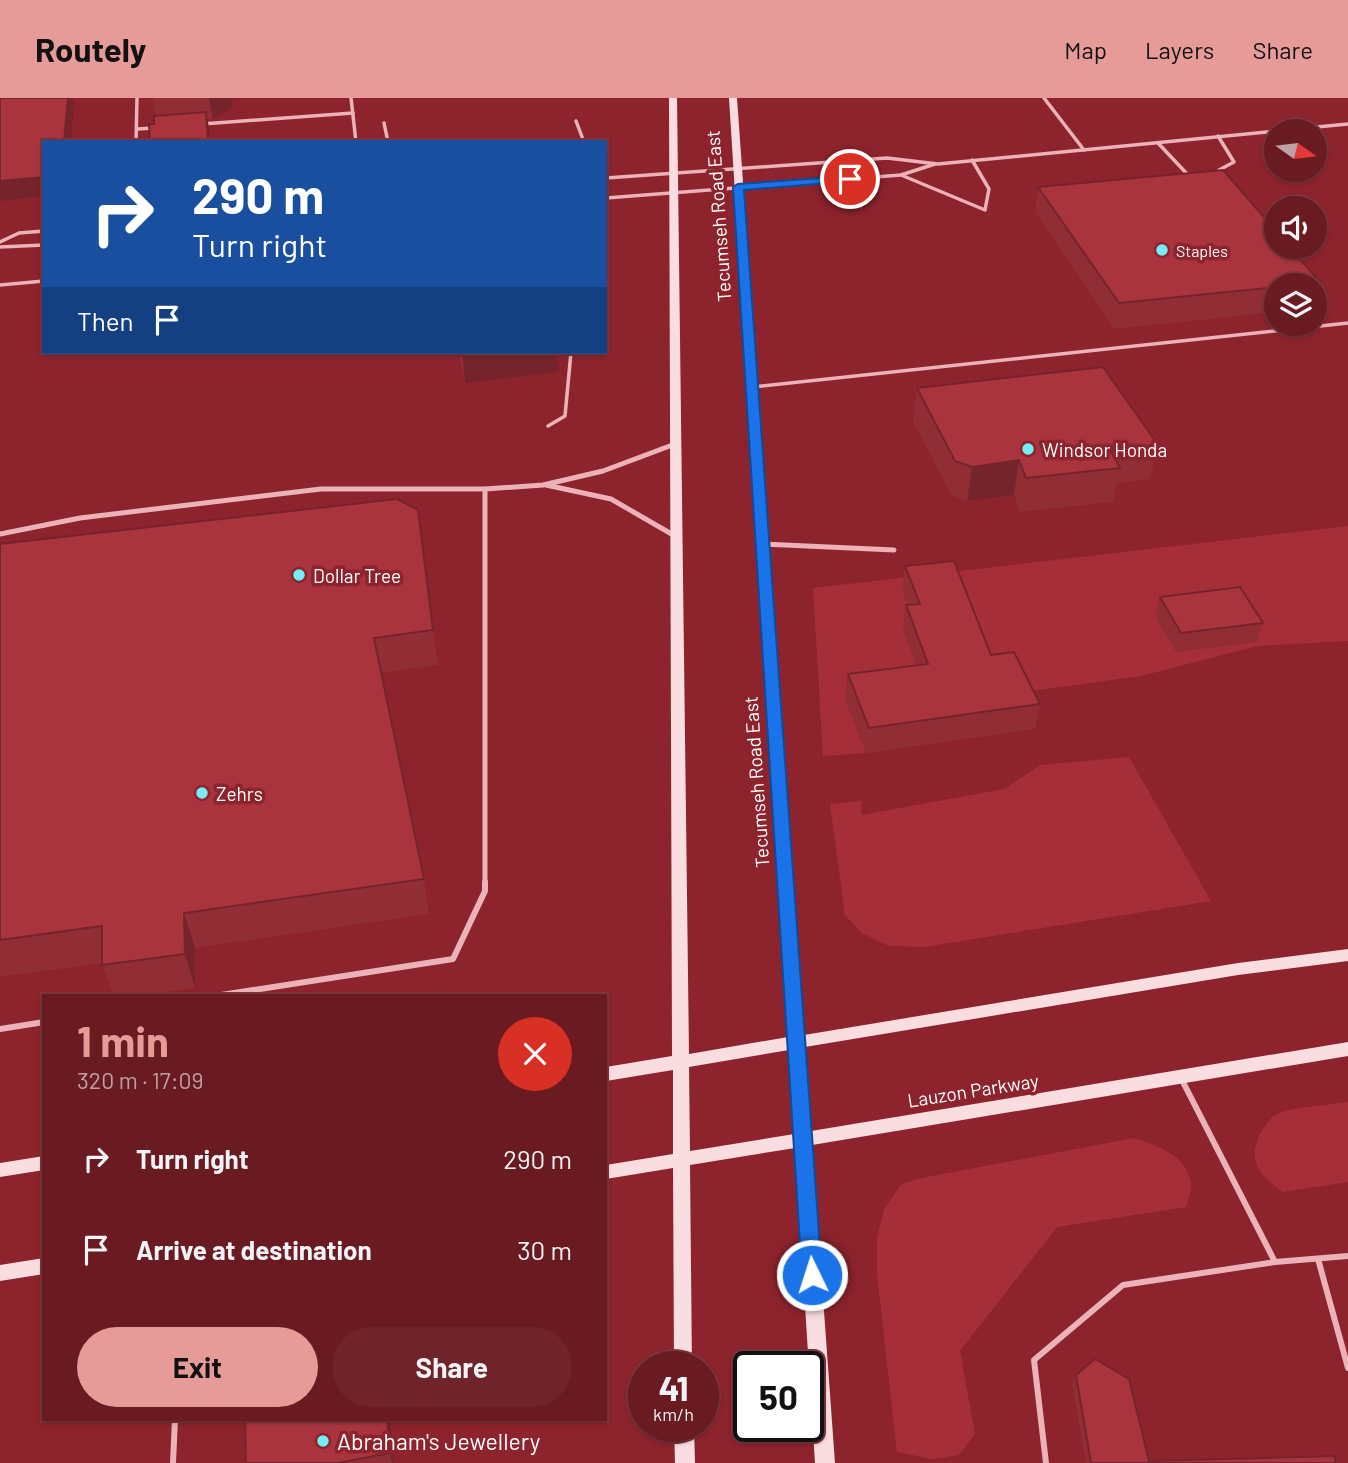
<!DOCTYPE html>
<html lang="en">
<head>
<meta charset="utf-8">
<style>
	body { margin:0; font-family:Barlow,sans-serif; background:#6f232a; color:#f1f3f6; height:100vh; display:flex; flex-direction:column; font-size:26px; white-space:nowrap }
	* { box-sizing:border-box; margin:0 }
	p { font-size:23px; color:#bea1a5 }
	.icon { flex:none; width:38px; height:38px; fill:none; stroke:currentColor; stroke-width:2; stroke-linecap:round; stroke-linejoin:round }
	.map { position:relative; flex:1; overflow:hidden }
	.side { position:absolute; left:42px; top:896px; width:565px; height:427px; display:flex; flex-direction:column; background:#6a1a21; border-radius:0px; box-shadow:0 2px 5px #0004,0 0 0 2px #7d383f }
	.side>* { flex:none }
	.guide { position:absolute; left:42px; top:42px; width:565px; height:214px; border-radius:0px; box-shadow:0 2px 5px #0004,0 0 0 2px #7d383f; background:#1a4fa0; color:#fff; overflow:hidden }
	.needle { width:46px; rotate:104deg }
	.buttons { position:absolute; left:1264px; top:21px; display:grid; gap:14px }
	.buttons a { display:grid; place-items:center; width:63px; height:63px; border-radius:50%; background:#6a1a21; box-shadow:0 2px 5px #0004,0 0 0 2px #7d383f; font-size:35px }
	.speed { position:absolute; left:628px; top:1253px; display:flex; gap:14px; font-size:35px; font-weight:700; text-align:center }
	.speed>* { display:grid; place-content:center; width:91px; height:91px; border-radius:50%; background:#6a1a21; box-shadow:0 2px 5px #0004,0 0 0 2px #7d383f; line-height:1 }
	.speed small { font-size:18px; font-weight:400 }
	.speed .limit { border:4px solid #111; border-radius:10px; background:#fff; color:#111 }
	.pin { position:absolute; display:grid; place-items:center; width:60px; height:60px; color:#fff; margin:-30px; border:4px solid #fff; border-radius:50%; box-shadow:0 2px 7px #0007 }
	.me { position:absolute; width:77px; margin:-38px; rotate:356deg; stroke-linejoin:round; filter:drop-shadow(0 0 5px #0008) }
	.turn { display:flex; align-items:center; gap:24px; height:147px; padding:0 35px; font-size:32px }
	.turn .icon { width:91px; height:91px; stroke-width:2.5 }
	.turn b { display:block; font-size:49px; line-height:60px }
	.then { display:flex; align-items:center; height:66px; padding:0 35px; background:#0003; gap:14px; font-size:26px }
	.round { display:grid; place-items:center; flex:none; width:74px; height:74px; border-radius:37px; background:#6f232a }
	.headline { display:flex; align-items:center; justify-content:space-between; height:119px; padding:0 35px }
	h1 { font-size:42px; font-weight:700; line-height:52px; color:#e69b98 }
	.primary-button { display:flex; gap:14px; margin-top:auto; padding:14px 35px }
	.primary-button a { flex:1; height:80px; border-radius:42px; background:#e69b98; color:#111; font-size:28px; font-weight:700; line-height:80px; text-align:center }
	.primary-button a+a { background:#6f232a; color:#f1f3f6 }
	ul { padding:0; list-style:none }
	li { display:flex; align-items:center; gap:21px; height:91px; padding:0 35px }
	li div { flex:1 }
	li b { display:block; font-size:26px }
	li em { font-style:normal }
	header { display:flex; align-items:center; gap:42px; box-sizing:border-box; height:98px; padding:0 35px; background:#e69b98; color:#111 }
	header strong { font-size:33px }
	nav { display:flex; gap:38px; margin-inline-start:auto; font-size:24px }
	.map>svg:first-child { display:block }
	.green { fill:#a52e39 }
	.lines { fill:none; stroke-linecap:round; stroke-linejoin:round }
	.lane-far2 { stroke:#ebb2b8; stroke-width:3.5 }
	.lane-far1 { stroke:#ebb2b8; stroke-width:5 }
	.lane { stroke:#ebb2b8; stroke-width:6 }
	.secondary { fill:#f9dde0; fill-rule:evenodd }
	.wall { fill:#912d35 }
	.shaded-wall { fill:#76242b }
	.building { fill:#a9343e; stroke:#76242b; stroke-width:2 }
	.route { fill:#1a73e8; stroke:#114b97; stroke-width:2 }
	.poi-dot { fill:#75edf6; stroke:#8d232c; stroke-width:2.5 }
	.labels { text-anchor:middle; dominant-baseline:central; stroke-width:7; stroke-linejoin:round; paint-order:stroke }
	.far-poi-label { font-size:16px; fill:#fff; stroke:#8d232c; text-anchor:start }
	.street-label { font-size:19px; fill:#fff; stroke:#8d232c }
	.poi-label { font-size:19px; fill:#fff; stroke:#8d232c; text-anchor:start }
	.near-poi-label { font-size:23px; fill:#fff; stroke:#8d232c; text-anchor:start }
</style>
</head>
<body>
<header>
<strong>Routely</strong>
<nav><a>Map</a><a>Layers</a><a>Share</a></nav>
</header>
<div class="map">
<svg width="1348" height="1365" viewBox="0 0 1348 1365">
	<rect width="100%" height="100%" fill="#8d232c"/>
	<!-- green -->
	<g class="green">
		<path d="M1348,428V543L1257,548L1141,578L1016,595L846,601L866,655L823,658L813,490Z"/>
		<path d="M1129,659L1211,803L924,849L889,848L862,835L845,817L830,706L862,703L861,717L1004,691L1040,667Z"/>
		<path d="M1348,1004V1084L1283,1094C1261,1079 1246,1064 1260,1036C1264,1029 1270,1019 1278,1016C1291,1009 1331,1007 1348,1004Z"/>
		<path d="M1134,1040C1157,1047 1189,1058 1191,1087C1191,1094 1188,1103 1186,1109L1057,1129L960,1253L975,1336L959,1357L932,1361L897,1354L877,1176V1140L884,1111L901,1087L916,1081Z"/>
	</g>
	<g class="lines">
		<!-- lane-far2 -->
		<g class="lane-far2">
			<path d="M351,0L356,44"/>
			<path d="M1044,0L1084,52"/>
			<path d="M576,23L584,44"/>
			<path d="M384,25L388,44"/>
			<path d="M202,26L353,15"/>
			<path d="M137,31L154,30"/>
			<path d="M1218,38L1234,64L1219,72"/>
			<path d="M136,44L137,0"/>
			<path d="M1158,45L1189,78"/>
			<path d="M901,77L985,112L989,91L972,62"/>
			<path d="M606,80L887,60L938,66L1348,26"/>
			<path d="M606,100L901,77L935,66"/>
			<path d="M0,144L19,135L44,133"/>
			<path d="M0,149L44,147"/>
			<path d="M0,187L44,183"/>
			<path d="M753,289L1348,225"/>
			<path d="M548,328L565,318L571,254"/>
		</g>
		<!-- lane-far1 -->
		<g class="lane-far1">
			<path d="M546,387L611,401L675,438"/>
			<path d="M485,391V786"/>
			<path d="M0,436L80,420L321,391H485L543,387L603,373L675,346"/>
			<path d="M763,446L894,452"/>
		</g>
		<!-- lane -->
		<g class="lane">
			<path d="M215,898L453,861L485,793V784"/>
			<path d="M0,931L44,924"/>
			<path d="M1182,982L1275,1164L1348,1158"/>
			<path d="M1318,1161L1348,1270"/>
			<path d="M173,1365L175,1321"/>
			<path d="M1046,1365L1034,1262L1123,1187L1275,1164"/>
		</g>
		<!-- secondary -->
		<g class="secondary">
			<path d="M669,0H677L689,956L788,939L729,0H737L804,937L1238,865L1348,851V863L1238,877L805,949L811,1033L1348,944V958L812,1047L835,1365H815L795,1050L690,1067L692,1269H674L673,1070L606,1081V1067L673,1056V972L606,983V969L672,958ZM789,952L794,1036L690,1053L689,969Z"/>
			<path d="M44,1058V1072L0,1079V1065Z"/>
			<path d="M44,1160V1176L0,1183V1167Z"/>
			<path d="M674,1328H694L695,1365H675Z"/>
		</g>
	</g>
	<!-- wall -->
	<g class="wall">
		<path d="M152,0H232L233,9L213,21H207L209,30L156,17Z"/>
		<path d="M1038,89L1320,184L1314,204V187H1276V214L1114,231L1035,114Z"/>
		<path d="M458,254H557L559,274L465,285Z"/>
		<path d="M917,290L1158,347L1150,381L1117,385L1113,404L1020,414L1014,397L967,403L951,397L913,323Z"/>
		<path d="M418,412L438,567L381,575L424,781L429,816L195,850V890L143,898H113L102,865L0,879V446Z"/>
		<path d="M905,468L1040,606L1035,631L866,655L845,601L848,576L916,567L903,532L906,507H908L902,493Z"/>
		<path d="M1160,499L1263,525L1257,544L1176,554L1155,518Z"/>
		<path d="M1076,1277L1149,1363L1336,1365H1086L1072,1287Z"/>
		<path d="M390,1321L394,1365H246Z"/>
	</g>
	<!-- shaded-wall -->
	<g class="shaded-wall">
		<path d="M67,0H72L74,6L71,44H64Z"/>
		<path d="M209,0H232L233,9L213,21Z"/>
		<path d="M206,14L209,30L210,44H208Z"/>
		<path d="M44,79V98L0,103V83Z"/>
		<path d="M510,254H557L559,274L465,285L463,259Z"/>
		<path d="M1019,362L1014,397L967,403L972,369Z"/>
		<path d="M184,815L195,850V890L185,856Z"/>
		<path d="M387,1321H390L394,1365H392L390,1355Z"/>
	</g>
	<!-- building -->
	<g class="building">
		<path d="M0,0H68L64,44H44V79L0,83Z"/>
		<path d="M206,14L208,44H150L149,26H154V18Z"/>
		<path d="M1223,72L1276,133V149H1289L1320,184L1292,187H1276V189L1119,205L1038,89Z"/>
		<path d="M462,254H510L463,259Z"/>
		<path d="M1103,269L1158,347L1110,352L1120,370L1026,380L1019,362L972,369L955,363L917,290Z"/>
		<path d="M397,401L418,412L433,532L374,540L424,781L184,815L185,856L102,867V828L0,842V446Z"/>
		<path d="M954,463L991,557L1014,554L1040,606L869,630L848,576L928,566L906,507L920,506L905,468Z"/>
		<path d="M1240,489L1263,525L1181,535L1160,499Z"/>
		<path d="M1095,1261L1129,1281L1149,1363L1334,1358L1336,1365H1091L1076,1277Z"/>
		<path d="M245,1321H387L390,1355L338,1365H246Z"/>
	</g>
	<!-- route -->
	<path class="route" d="M850,78L854,79V83L744,92L822,1177L819,1183L812,1186L805,1183L802,1177L733,89L738,86Z"/>
	<!-- markers -->
	<g class="poi-dot">
		<circle cx="1162" cy="152" r="7"/>
		<circle cx="1028" cy="351" r="7"/>
		<circle cx="299" cy="477" r="7"/>
		<circle cx="202" cy="695" r="7"/>
		<circle cx="323" cy="1343" r="7"/>
	</g>
	<g class="labels">
		<!-- far-poi labels -->
		<g class="far-poi-label">
			<text x="1176" y="152">Staples</text>
		</g>
		<!-- street labels -->
		<g class="street-label">
			<text transform="translate(718 118) rotate(-94)">Tecumseh Road East</text>
			<text transform="translate(756 684) rotate(-94)">Tecumseh Road East</text>
			<text transform="translate(973 992) rotate(-9)">Lauzon Parkway</text>
		</g>
		<!-- poi labels -->
		<g class="poi-label">
			<text x="1042" y="351">Windsor Honda</text>
			<text x="313" y="477">Dollar Tree</text>
			<text x="216" y="695">Zehrs</text>
		</g>
		<!-- near-poi labels -->
		<g class="near-poi-label">
			<text x="337" y="1343">Abraham's Jewellery</text>
		</g>
	</g>
</svg>
<div class="buttons">
<a><svg class="needle" viewBox="-14 -14 28 28"><path d="M0-13l5 13h-10z" fill="#e53935"/><path d="M0 13l5-13h-10z" fill="#bea1a5"/></svg></a>
<a><svg class="icon" aria-label="sound" viewBox="0 0 24 24"><path d="M4 9h4l5-4v14l-5-4H4zM17 9q2 3 0 6"/></svg></a>
<a><svg class="icon" aria-label="layers" viewBox="0 0 24 24"><path d="M12 4l9 5-9 5-9-5zM3 14l9 5 9-5"/></svg></a>
</div>
<div class="speed"><div>41<small>km/h</small></div><div class="limit">50</div></div>
<div class="pin" style="left:850px;top:81px;background:#d93025"><svg class="icon" aria-label="arrive" viewBox="0 0 24 24"><path d="M6 21V4h12l-3 4 3 4H6"/></svg></div>
<svg class="me" style="left:812px;top:1177px" viewBox="-20 -20 40 40"><circle r="17" fill="#1a73e8" stroke="#fff" stroke-width="3"/><path d="M0-11L8 9 0 5-8 9z" fill="#fff"/></svg>
<div class="guide">
<div class="turn"><svg class="icon" aria-label="right" viewBox="0 0 24 24"><path d="M7 20v-9h11M14 6l5 5-5 5"/></svg><div><b>290 m</b>Turn right</div></div>
<div class="then">Then<svg class="icon" aria-label="arrive" viewBox="0 0 24 24"><path d="M6 21V4h12l-3 4 3 4H6"/></svg></div>
</div>
<section class="side">
<div class="headline"><div><h1>1 min</h1><p>320 m · 17:09</p></div><a class="round" style="background:#d93025;color:#fff"><svg class="icon" aria-label="close" viewBox="0 0 24 24"><path d="M6 6l12 12M18 6L6 18"/></svg></a></div>
<ul>
<li><svg class="icon" aria-label="right" viewBox="0 0 24 24"><path d="M7 20v-9h11M14 6l5 5-5 5"/></svg><div><b>Turn right</b></div><em>290 m</em></li>
<li><svg class="icon" aria-label="arrive" viewBox="0 0 24 24"><path d="M6 21V4h12l-3 4 3 4H6"/></svg><div><b>Arrive at destination</b></div><em>30 m</em></li>
</ul>
<div class="primary-button"><a>Exit</a><a>Share</a></div>
</section>
</div>
</body>
</html>
